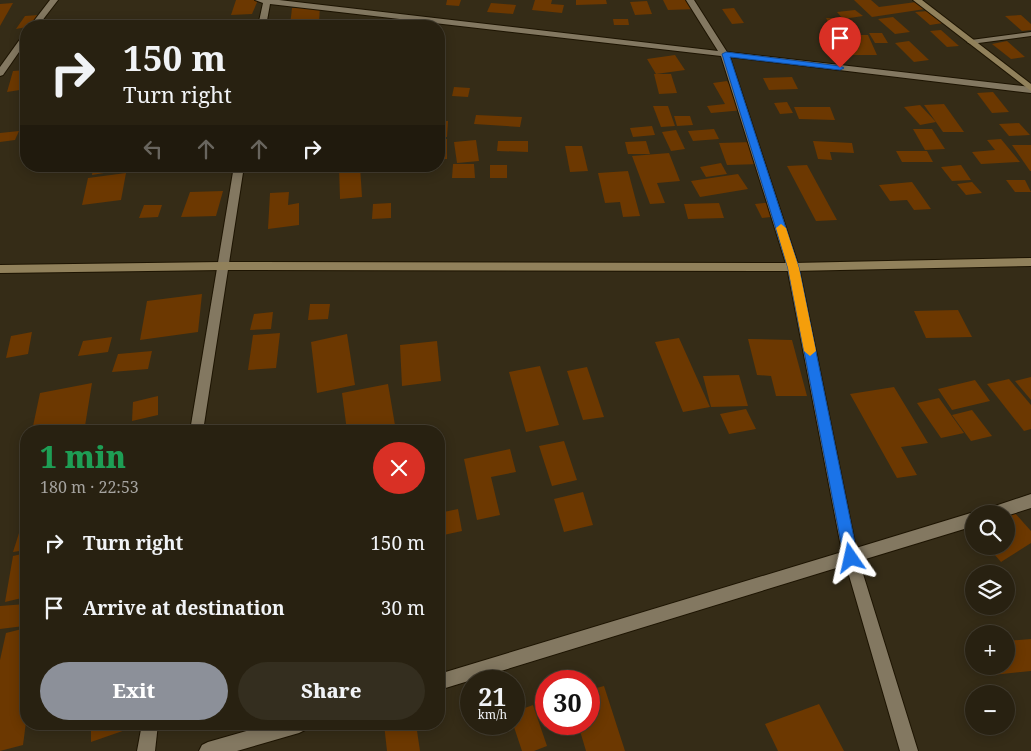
<!DOCTYPE html>
<html lang="en">
<head>
<meta charset="utf-8">
<style>
	body { margin:0; font-family:"Noto Serif",serif; background:#342e1f; color:#f1f3f6; height:100vh; display:flex; flex-direction:column; font-size:19px; white-space:nowrap }
	* { box-sizing:border-box; margin:0 }
	p { font-size:16px; color:#a5a39f }
	.icon { flex:none; width:28px; height:28px; fill:none; stroke:currentColor; stroke-width:2; stroke-linecap:round; stroke-linejoin:round }
	.map { position:relative; flex:1; overflow:hidden }
	.details { position:absolute; left:20px; top:425px; width:425px; height:305px; display:flex; flex-direction:column; background:#282111; border-radius:20px; box-shadow:0 2px 12px #0003,0 0 0 1px #443e31 }
	.details>* { flex:none }
	.banner { position:absolute; left:20px; top:20px; width:425px; height:152px; border-radius:20px; box-shadow:0 2px 12px #0003,0 0 0 1px #443e31; background:#282111; color:#f1f3f6; overflow:hidden }
	.controls { position:absolute; left:965px; top:505px; display:grid; gap:10px }
	.controls a { display:grid; place-items:center; width:50px; height:50px; border-radius:50%; background:#282111; box-shadow:0 2px 12px #0003,0 0 0 1px #443e31; font-size:25px }
	.speed { position:absolute; left:460px; top:670px; display:flex; gap:10px; font-size:25px; font-weight:700; text-align:center }
	.speed>* { display:grid; place-content:center; width:65px; height:65px; border-radius:50%; background:#282111; box-shadow:0 2px 12px #0003,0 0 0 1px #443e31; line-height:1 }
	.speed small { font-size:12px; font-weight:400 }
	.speed .limit { border:8px solid #d22; background:#fff; color:#111 }
	.pin { position:absolute; display:grid; place-items:center; width:42px; height:42px; color:#fff; margin:-51px -21px; border-radius:50% 50% 50% 0; rotate:-45deg; box-shadow:0 0 5px #0007 }
	.pin .icon { rotate:45deg }
	.me { position:absolute; width:55px; margin:-28px; rotate:349deg; stroke-linejoin:round; filter:drop-shadow(0 0 4px #0008) }
	.turn { display:flex; align-items:center; gap:18px; height:105px; padding:0 20px; font-size:22px }
	.turn .icon { width:65px; height:65px; stroke-width:2.5 }
	.turn b { display:block; font-size:35px; line-height:42px }
	.lanes { display:flex; align-items:center; height:48px; padding:0 20px; background:#0003; justify-content:center; gap:25px; direction:ltr }
	.lanes .off { opacity:.35 }
	.round { display:grid; place-items:center; flex:none; width:52px; height:52px; border-radius:26px; background:#342e1f }
	.head { display:flex; align-items:center; justify-content:space-between; height:85px; padding:0 20px }
	h1 { font-size:30px; font-weight:800; line-height:38px; color:#1e9e55 }
	.action { display:flex; gap:10px; margin-top:auto; padding:10px 20px }
	.action a { flex:1; height:58px; border-radius:30px; background:#8c9099; color:#fff; font-size:20px; font-weight:800; line-height:58px; text-align:center }
	.action a+a { background:#342e1f; color:#f1f3f6 }
	ul { padding:0; list-style:none }
	li { display:flex; align-items:center; gap:15px; height:65px; padding:0 20px }
	li div { flex:1 }
	li b { display:block; font-size:19px }
	li em { font-style:normal }
	.map>svg:first-child { display:block }
	.building { fill:#6c3801 }
	.lines { fill:none; stroke-linecap:round; stroke-linejoin:round }
	.street-casing { stroke:#1d1402; stroke-width:2 }
	.secondary-casing { stroke:#1d1402; stroke-width:2 }
	.street { fill:#837861; fill-rule:evenodd }
	.secondary { fill:#91815b; fill-rule:evenodd }
	.route { fill:#1a73e8; stroke:#114b97 }
	.slow { fill:#f59e0b }
</style>
</head>
<body>
<div class="map">
<svg width="1031" height="751" viewBox="0 0 1031 751">
	<rect width="100%" height="100%" fill="#352c17"/>
	<!-- building -->
	<g class="building">
		<path d="M236,0H258L252,14L231,15Z"/>
		<path d="M447,0H461L459,6L446,5Z"/>
		<path d="M535,0H552L551,4L564,5L562,13L532,10Z"/>
		<path d="M576,0H606L607,4L576,5Z"/>
		<path d="M663,0H692L697,9L668,10Z"/>
		<path d="M854,0H871L879,7L916,2L925,9L872,17Z"/>
		<path d="M647,1L652,14L635,15L630,2Z"/>
		<path d="M13,3L0,26V4Z"/>
		<path d="M491,3L516,5L513,14L487,12Z"/>
		<path d="M320,6L319,23L290,25L292,8Z"/>
		<path d="M734,8L744,23L732,24L722,9Z"/>
		<path d="M855,10L863,16L843,19L837,12Z"/>
		<path d="M928,11L943,23L930,25L915,12Z"/>
		<path d="M39,15L32,26L16,29L25,16Z"/>
		<path d="M1021,15L1031,24V30L1022,31L1005,16Z"/>
		<path d="M893,17L910,32L895,34L878,19Z"/>
		<path d="M826,18H841L851,35H868L877,55H846Z"/>
		<path d="M613,19H628L629,25H614Z"/>
		<path d="M358,21V26H344V23Z"/>
		<path d="M187,23H203L202,26H185Z"/>
		<path d="M941,30L959,46L947,47L930,31Z"/>
		<path d="M869,33H882L888,43H875Z"/>
		<path d="M909,41L929,60L914,62L895,43Z"/>
		<path d="M1007,41L1025,57L1011,59L992,44Z"/>
		<path d="M675,55L685,70L656,74L647,59Z"/>
		<path d="M26,70V89L7,92L13,71Z"/>
		<path d="M654,74H671L677,93L659,94Z"/>
		<path d="M792,77L798,89L769,90L763,78Z"/>
		<path d="M727,81L744,110L711,113L707,106L725,104L713,83Z"/>
		<path d="M454,87L470,88L468,97L452,96Z"/>
		<path d="M993,92L1009,112L992,113L977,93Z"/>
		<path d="M787,102L793,113L780,114L774,103Z"/>
		<path d="M944,104L964,132H943L924,105Z"/>
		<path d="M920,105L936,122L920,125L904,107Z"/>
		<path d="M653,106H668L675,126L661,127Z"/>
		<path d="M794,107H830L835,120L799,119Z"/>
		<path d="M476,115L522,117L520,127L474,124Z"/>
		<path d="M674,116H690L693,125L677,126Z"/>
		<path d="M439,121H448L447,137H439Z"/>
		<path d="M1019,123L1030,135L1009,136L999,124Z"/>
		<path d="M652,126L655,135L633,137L630,128Z"/>
		<path d="M714,129L719,139L693,141L688,131Z"/>
		<path d="M913,129H932L945,149L925,150Z"/>
		<path d="M676,130L685,149L671,151L662,132Z"/>
		<path d="M19,131L15,140L0,142V133Z"/>
		<rect x="439" y="139" width="8" height="20"/>
		<path d="M1001,139L1020,162L981,164L972,152L995,150L987,140Z"/>
		<path d="M476,140L479,161L457,163L454,142Z"/>
		<path d="M498,141H528V152L497,151Z"/>
		<path d="M646,141L650,154H628L625,142Z"/>
		<path d="M813,141L852,143L854,153L830,152L832,160L818,159Z"/>
		<path d="M753,142L761,164L727,165L719,143Z"/>
		<path d="M1012,145H1031V171H1030Z"/>
		<path d="M565,146H582L588,171L570,172Z"/>
		<path d="M896,151H927L933,162H902Z"/>
		<path d="M669,153L680,181L657,183L665,203L650,204L632,156Z"/>
		<path d="M721,163L727,174L706,177L700,167Z"/>
		<path d="M453,164H474L475,178H452Z"/>
		<rect x="490" y="165" width="17" height="13"/>
		<path d="M807,165L837,220L816,221L787,166Z"/>
		<path d="M961,165L971,180L952,181L941,167Z"/>
		<path d="M93,166H140V167L92,175Z"/>
		<path d="M339,166H360L362,197L340,199Z"/>
		<path d="M375,166H395V171L375,172Z"/>
		<path d="M397,166H416V171L397,172Z"/>
		<path d="M628,171L640,216L623,217L620,202L605,203L598,173Z"/>
		<path d="M126,173L121,200L82,205L88,178Z"/>
		<path d="M738,174L748,189L700,197L691,181Z"/>
		<path d="M1006,180H1025L1031,192H1015Z"/>
		<path d="M912,182L931,209L914,210L907,200L890,201L879,185Z"/>
		<path d="M972,182L982,193L966,195L957,184Z"/>
		<path d="M223,191L216,216L181,217L190,192Z"/>
		<path d="M289,192L288,205L299,203V225L268,229L270,193Z"/>
		<path d="M772,202L780,216L762,218L755,204Z"/>
		<path d="M391,203V218L372,219L373,204Z"/>
		<path d="M719,203L724,218L688,219L684,204Z"/>
		<path d="M144,205H162L158,217L139,218Z"/>
		<path d="M202,294L198,332L140,340L147,301Z"/>
		<path d="M310,304H330L328,319L308,320Z"/>
		<path d="M958,310L972,337L926,338L914,311Z"/>
		<path d="M273,312L271,329L250,330L254,314Z"/>
		<path d="M32,332L28,354L6,358L11,336Z"/>
		<path d="M280,333L276,368L248,370L253,335Z"/>
		<path d="M347,334L355,385L317,393L311,342Z"/>
		<path d="M112,337L108,352L78,356L83,341Z"/>
		<path d="M679,338L710,407L683,412L655,342Z"/>
		<path d="M748,339L792,340L807,396H776L771,376L757,375Z"/>
		<path d="M437,341L441,381L402,386L400,345Z"/>
		<path d="M152,351L148,369L112,372L118,354Z"/>
		<path d="M540,366L559,425L526,432L509,372Z"/>
		<path d="M587,367L604,417L583,420L567,371Z"/>
		<path d="M739,375L748,406L711,407L703,376Z"/>
		<path d="M1031,377V400L1015,381Z"/>
		<path d="M1009,379L1031,405V429L1024,431L987,384Z"/>
		<path d="M975,380L990,401L952,410L938,389Z"/>
		<path d="M92,383L85,426L56,431H32L40,393Z"/>
		<path d="M388,384L396,431H347L342,393Z"/>
		<path d="M894,387L928,443L901,447L917,475L897,478L850,394Z"/>
		<path d="M158,396V415L132,421L133,402Z"/>
		<path d="M939,398L964,433L941,438L917,403Z"/>
		<path d="M746,409L756,429L729,434L720,414Z"/>
		<path d="M972,410L992,436L971,441L952,415Z"/>
		<path d="M564,441L577,480L552,486L539,446Z"/>
		<path d="M510,449L516,472L491,477L500,515L477,520L464,459Z"/>
		<path d="M583,492L593,525L564,532L554,499Z"/>
		<path d="M458,509L462,531L439,536V513Z"/>
		<path d="M26,511V550L13,552Z"/>
		<path d="M1014,512L1031,531V543L1001,562L987,546H1006V517Z"/>
		<path d="M26,553V597L5,602L13,556Z"/>
		<path d="M26,604L24,626L0,629V606Z"/>
		<path d="M26,628V722L23,745L0,751V660L6,633Z"/>
		<path d="M1031,639V671L993,675L989,666H1006V641Z"/>
		<path d="M604,686L625,751H586L578,724H589V690Z"/>
		<path d="M819,704L844,751H778L765,724Z"/>
		<path d="M533,705L547,746L534,751H522L513,724L514,712Z"/>
		<path d="M91,724H134V727L91,742Z"/>
		<path d="M384,724H416L420,751H387Z"/>
	</g>
	<g class="lines">
		<defs>
			<g id="street">
				<path d="M50,0H58L38,26H30Z"/>
				<path d="M255,0H279L718,51L686,0H694L727,52L1031,87V93L730,57L799,267L856,548L974,512L978,514H974V526L859,561L918,751H900L846,565L439,690V674L842,552L787,267L721,56L270,4L266,26H258L263,3Z"/>
				<path d="M1031,32V36L971,44L967,42L971,40Z"/>
				<path d="M23,35H26V42L3,75L0,76V67Z"/>
				<path d="M234,166H244L203,431H190Z"/>
				<path d="M1031,494V508L1006,516V514H984L986,509Z"/>
				<path d="M142,724H158L155,751H137Z"/>
				<path d="M271,724H308L305,730L299,733L237,751H199L202,745L208,742Z"/>
			</g>
			<g id="secondary">
				<path d="M913,0H922L1031,84V91Z"/>
				<path d="M1031,258V266L793,271L222,270L0,273V265L222,262L793,263Z"/>
			</g>
		</defs>
		<!-- street casing -->
		<use href="#street" class="street-casing"/>
		<!-- secondary casing -->
		<use href="#secondary" class="secondary-casing"/>
		<!-- street -->
		<use href="#street" class="street"/>
		<!-- secondary -->
		<use href="#secondary" class="secondary"/>
	</g>
	<!-- route -->
	<path class="route" d="M726,52L840,66L844,68L840,70L730,57L799,268L858,558L856,563L851,565L846,563L844,558L788,268L722,54Z"/>
	<!-- slow -->
	<path class="slow" d="M781,224L786,228L799,268L816,351L810,356L804,351L788,268L776,228Z"/>
</svg>
<div class="controls">
<a><svg class="icon" aria-label="search" viewBox="0 0 24 24"><circle cx="10" cy="10" r="6"/><path d="M15 15l6 6"/></svg></a>
<a><svg class="icon" aria-label="layers" viewBox="0 0 24 24"><path d="M12 4l9 5-9 5-9-5zM3 14l9 5 9-5"/></svg></a>
<a>+</a>
<a>−</a>
</div>
<div class="speed"><div>21<small>km/h</small></div><div class="limit">30</div></div>
<div class="pin" style="left:840px;top:68px;background:#d93025"><svg class="icon" aria-label="arrive" viewBox="0 0 24 24"><path d="M6 21V4h12l-3 4 3 4H6"/></svg></div>
<svg class="me" style="left:851px;top:558px" viewBox="-20 -20 40 40"><path d="M0-17L14 15 0 8-14 15z" fill="#1a73e8" stroke="#fff" stroke-width="4"/></svg>
<div class="banner">
<div class="turn"><svg class="icon" aria-label="right" viewBox="0 0 24 24"><path d="M7 20v-9h11M14 6l5 5-5 5"/></svg><div><b>150 m</b>Turn right</div></div>
<div class="lanes"><svg class="icon off" aria-label="left" viewBox="0 0 24 24"><path d="M17 20v-9H6M10 6l-5 5 5 5"/></svg><svg class="icon off" aria-label="ahead" viewBox="0 0 24 24"><path d="M12 20V5M6 11l6-6 6 6"/></svg><svg class="icon off" aria-label="ahead" viewBox="0 0 24 24"><path d="M12 20V5M6 11l6-6 6 6"/></svg><svg class="icon" aria-label="right" viewBox="0 0 24 24"><path d="M7 20v-9h11M14 6l5 5-5 5"/></svg></div>
</div>
<section class="details">
<div class="head"><div><h1>1 min</h1><p>180 m · 22:53</p></div><a class="round" style="background:#d93025;color:#fff"><svg class="icon" aria-label="close" viewBox="0 0 24 24"><path d="M6 6l12 12M18 6L6 18"/></svg></a></div>
<ul>
<li><svg class="icon" aria-label="right" viewBox="0 0 24 24"><path d="M7 20v-9h11M14 6l5 5-5 5"/></svg><div><b>Turn right</b></div><em>150 m</em></li>
<li><svg class="icon" aria-label="arrive" viewBox="0 0 24 24"><path d="M6 21V4h12l-3 4 3 4H6"/></svg><div><b>Arrive at destination</b></div><em>30 m</em></li>
</ul>
<div class="action"><a>Exit</a><a>Share</a></div>
</section>
</div>
</body>
</html>
